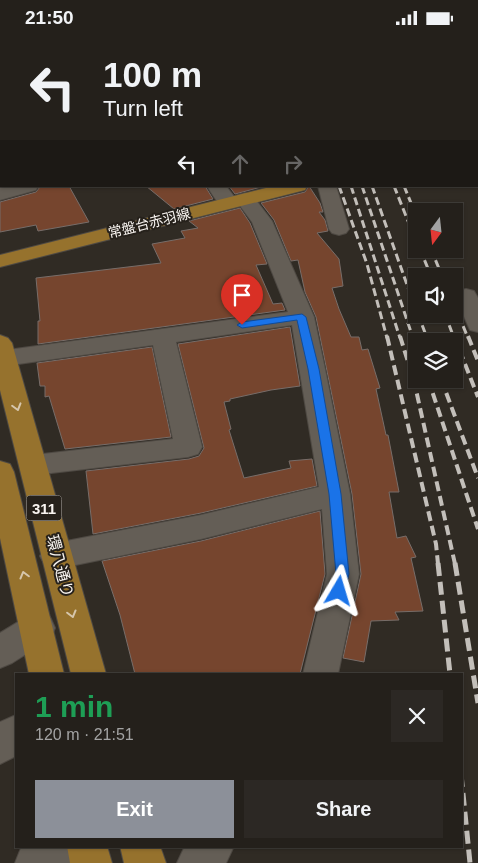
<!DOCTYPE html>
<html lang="en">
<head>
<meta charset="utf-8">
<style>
	body { margin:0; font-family:Helvetica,"Noto Sans JP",sans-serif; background:#2c2824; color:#f1f3f6; height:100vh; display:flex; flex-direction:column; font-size:19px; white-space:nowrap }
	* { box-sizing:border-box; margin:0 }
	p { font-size:16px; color:#a3a3a3 }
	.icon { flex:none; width:28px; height:28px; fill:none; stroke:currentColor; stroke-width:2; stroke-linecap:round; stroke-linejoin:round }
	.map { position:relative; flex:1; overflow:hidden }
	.details { position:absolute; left:15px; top:638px; width:448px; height:175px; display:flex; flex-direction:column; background:#24201b; border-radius:0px; box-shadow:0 1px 4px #0004,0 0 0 1px #413e3a }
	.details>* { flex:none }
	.hud { position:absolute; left:0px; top:0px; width:479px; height:152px; box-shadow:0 1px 4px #0004,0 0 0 1px #413e3a; background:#24201b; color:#f1f3f6; overflow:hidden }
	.needle { width:32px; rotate:195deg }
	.buttons { position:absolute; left:408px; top:168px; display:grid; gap:10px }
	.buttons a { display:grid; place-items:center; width:55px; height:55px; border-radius:0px; background:#24201b; box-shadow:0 1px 4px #0004,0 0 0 1px #413e3a; font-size:25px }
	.pin { position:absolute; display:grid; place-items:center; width:42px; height:42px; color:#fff; margin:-51px -21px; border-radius:50% 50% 50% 0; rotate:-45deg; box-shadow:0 0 5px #0007 }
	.pin .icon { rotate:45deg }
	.me { position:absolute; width:55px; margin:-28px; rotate:7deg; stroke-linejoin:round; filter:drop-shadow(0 0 4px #0008) }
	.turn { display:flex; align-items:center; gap:18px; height:105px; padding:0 20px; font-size:22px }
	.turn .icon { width:65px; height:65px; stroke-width:2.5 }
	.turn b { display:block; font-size:35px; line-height:42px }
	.lanes { display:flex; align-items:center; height:48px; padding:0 20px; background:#0003; justify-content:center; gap:25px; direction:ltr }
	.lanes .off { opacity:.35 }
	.round { display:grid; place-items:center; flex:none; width:52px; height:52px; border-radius:0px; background:#2c2824 }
	.summary { display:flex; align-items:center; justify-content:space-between; height:85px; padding:0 20px }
	h1 { font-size:30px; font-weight:800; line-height:38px; color:#1e9e55 }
	.button { display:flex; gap:10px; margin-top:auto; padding:10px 20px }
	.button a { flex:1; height:58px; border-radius:0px; background:#8c9099; color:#fff; font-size:20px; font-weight:800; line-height:58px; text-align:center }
	.button a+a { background:#2c2824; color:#f1f3f6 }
	.status { display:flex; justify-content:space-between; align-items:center; height:35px; padding:0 25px; background:#24201b; direction:ltr }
	.status svg { height:14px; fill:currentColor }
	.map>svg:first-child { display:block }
	.building { fill:#76452e; stroke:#776d69 }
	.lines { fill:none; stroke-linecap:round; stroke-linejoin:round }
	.minor-casing { stroke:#4e4943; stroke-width:2 }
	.major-casing { stroke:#4e4943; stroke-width:2 }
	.minor { fill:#645e56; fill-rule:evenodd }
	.major { fill:#96722d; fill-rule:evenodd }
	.rail-far3 { stroke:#c3bfba; stroke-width:2; stroke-dasharray:5.5 3; stroke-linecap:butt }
	.rail-far2 { stroke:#c3bfba; stroke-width:3; stroke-dasharray:8 4; stroke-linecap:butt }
	.rail-far1 { stroke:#c3bfba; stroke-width:4; stroke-dasharray:10 5; stroke-linecap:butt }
	.rail { stroke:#c3bfba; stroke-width:5; stroke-dasharray:13 6; stroke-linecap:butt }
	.oneway { stroke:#d6c6ac }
	.route { fill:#1a73e8; stroke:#114b97 }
	.labels { text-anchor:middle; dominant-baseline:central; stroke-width:4; stroke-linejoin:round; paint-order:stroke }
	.far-street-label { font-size:14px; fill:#f8f4f0; stroke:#26211b }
	.shield { fill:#26211b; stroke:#b9b5b0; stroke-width:1 }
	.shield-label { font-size:15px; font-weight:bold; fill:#f8f4f0 }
	.street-label { font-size:16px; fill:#f8f4f0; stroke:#26211b }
</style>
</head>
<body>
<div class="status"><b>21:50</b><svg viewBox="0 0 49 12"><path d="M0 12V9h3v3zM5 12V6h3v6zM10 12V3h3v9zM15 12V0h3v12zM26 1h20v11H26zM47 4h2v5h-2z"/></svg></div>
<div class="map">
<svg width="478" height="828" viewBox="0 0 478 828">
	<rect width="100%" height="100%" fill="#302b24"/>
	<!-- building -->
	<g class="building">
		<path d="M69,151L89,187L38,196L36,190L0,197V167L36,157L40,152Z"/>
		<path d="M146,151H205L213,164L174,174Z"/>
		<path d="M229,151H265L235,159Z"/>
		<path d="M309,151L320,168L323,177H319L325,185L328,196L317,198L339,224L343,251L332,253L339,274L351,302H359L362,315L368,314L380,353L376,354L386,400H388L399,457H389L397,503L406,501L416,522L411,523L423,576L395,577L399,585L371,586L364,627L343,623L361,539L352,459L316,282L305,257L298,225L291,226L274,185L261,168L305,157Z"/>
		<path d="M240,173L250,188L267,229L256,230L273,269L282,268L285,275L38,309V286H40L36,243L161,228L152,209L185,203L181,196L198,193L189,186Z"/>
		<path d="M290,292L300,351L271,355L230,364V366L224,367L231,394L229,395L244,443L291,433L289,426L312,424L317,451L201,478L93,499L86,436L189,424L199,421L204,413L178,309Z"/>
		<path d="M152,312L171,402L65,414L49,361L45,362V351H40L37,328Z"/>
		<path d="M320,476L325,539L300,639H135L120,580L102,526L201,506Z"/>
	</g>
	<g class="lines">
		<defs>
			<g id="minor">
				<path d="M0,0H13L14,1H1V3Z"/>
				<rect x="63" y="0" width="14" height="1"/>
				<rect x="158" y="0" width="14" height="1"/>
				<path d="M260,0H274L275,1H261Z"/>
				<path d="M7,151H38L36,155L0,165V153Z"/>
				<path d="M207,151H226L236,164L238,160L245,158L252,160L272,186L314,282L325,334L350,459L359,539L338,639H303L327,539L322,474L201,504L56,534L45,530L40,521L45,512L56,508L201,480L319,452L292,290L176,307L202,412L198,419L188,422L34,440L24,437L20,430L24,423L34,420L173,404L153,310L4,331L0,330V316L288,277L252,187L238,168L236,172C220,176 215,163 207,151Z"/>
				<path d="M318,151H336L349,194L346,198L339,200L332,198L329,194Z"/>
				<path d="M466,254L474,256L478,263V297L470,295L455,261L458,256Z"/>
				<path d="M38,578L50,582L55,593L50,604L12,628L0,633V598L26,582Z"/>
				<path d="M16,680V721L0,729V687Z"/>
				<path d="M25,811H86L80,825L76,828H15L21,813Z"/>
				<path d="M185,811H234L226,828H177Z"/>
			</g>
			<g id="major">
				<path d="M434,0H449L450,1H435Z"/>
				<rect x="0" y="43" width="1" height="10"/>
				<path d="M274,151H307L305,155L0,232V220Z"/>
				<path d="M0,300L8,303L12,308L106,639H71L0,355Z"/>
				<path d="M0,426L10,429L14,437L64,639H29L0,503Z"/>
				<path d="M67,811H107L112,828H70Z"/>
				<path d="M120,811H160L166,828H124Z"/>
			</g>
		</defs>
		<!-- minor casing -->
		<use href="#minor" class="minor-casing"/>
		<!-- major casing -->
		<use href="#major" class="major-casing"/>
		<!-- minor -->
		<use href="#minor" class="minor"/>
		<!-- major -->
		<use href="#major" class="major"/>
		<!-- rail-far3 -->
		<g class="rail-far3">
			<path d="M375,0L377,1"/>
			<path d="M394,0L396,1"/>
			<path d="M410,0L412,1"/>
		</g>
		<!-- rail-far2 -->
		<g class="rail-far2">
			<path d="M339,151L367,229L387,303"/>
			<path d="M351,151L400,303"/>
			<path d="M362,151L413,303"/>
			<path d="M372,151L416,275"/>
			<path d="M394,151L416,206"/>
			<path d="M404,151L416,180"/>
			<path d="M420,214L431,241"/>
			<path d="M431,214L442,241"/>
			<path d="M454,269L468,303"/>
			<path d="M418,279L427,303"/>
			<path d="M445,279L454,303"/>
		</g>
		<!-- rail-far1 -->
		<g class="rail-far1">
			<path d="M387,301L436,509L438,529"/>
			<path d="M400,301L414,346L455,529"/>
			<path d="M413,301L416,310"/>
			<path d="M426,301L428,306"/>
			<path d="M454,301L478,362"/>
			<path d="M468,301L478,326"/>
			<path d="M428,344L478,494"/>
			<path d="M441,344L478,443"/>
		</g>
		<!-- rail -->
		<g class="rail">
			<path d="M438,528L450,639"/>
			<path d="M455,528L478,668"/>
			<path d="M461,739L470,828"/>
		</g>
	</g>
	<!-- one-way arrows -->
	<defs><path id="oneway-chevron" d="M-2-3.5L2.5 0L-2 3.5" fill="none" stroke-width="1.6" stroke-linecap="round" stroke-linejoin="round" transform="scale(1.25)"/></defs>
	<g class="oneway">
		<use href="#oneway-chevron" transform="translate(17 372) rotate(74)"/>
		<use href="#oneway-chevron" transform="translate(24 540) rotate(-105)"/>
		<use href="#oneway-chevron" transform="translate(72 579) rotate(75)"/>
	</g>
	<!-- route -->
	<path class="route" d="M302,279L306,282L319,334L341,459L349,539L344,560L339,561L334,560L332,556L336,539L329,459L308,334L297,285L242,293L237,290L242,287Z"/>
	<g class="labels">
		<!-- far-street labels -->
		<g class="far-street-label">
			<text transform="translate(149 188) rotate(-14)">常盤台赤羽線</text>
		</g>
		<!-- shield labels -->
		<rect class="shield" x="26.5" y="460.5" width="35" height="25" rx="4"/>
		<g class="shield-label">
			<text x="44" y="473">311</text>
		</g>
		<!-- street labels -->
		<g class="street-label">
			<text transform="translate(60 531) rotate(75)">環八通り</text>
		</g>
	</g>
</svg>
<div class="buttons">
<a><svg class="needle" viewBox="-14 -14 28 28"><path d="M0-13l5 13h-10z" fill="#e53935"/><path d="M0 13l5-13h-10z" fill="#a3a3a3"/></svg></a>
<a><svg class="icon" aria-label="sound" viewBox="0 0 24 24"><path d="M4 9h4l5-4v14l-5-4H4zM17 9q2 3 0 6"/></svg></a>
<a><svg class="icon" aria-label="layers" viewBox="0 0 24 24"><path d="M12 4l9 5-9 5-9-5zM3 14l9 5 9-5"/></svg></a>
</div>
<div class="pin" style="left:242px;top:290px;background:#d93025"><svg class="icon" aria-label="arrive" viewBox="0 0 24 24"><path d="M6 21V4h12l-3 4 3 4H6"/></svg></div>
<svg class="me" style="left:339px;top:556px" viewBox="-20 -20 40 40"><path d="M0-17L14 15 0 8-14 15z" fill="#1a73e8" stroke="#fff" stroke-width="4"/></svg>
<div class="hud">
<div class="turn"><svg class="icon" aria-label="left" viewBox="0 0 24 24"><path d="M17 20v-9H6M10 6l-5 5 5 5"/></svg><div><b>100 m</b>Turn left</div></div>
<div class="lanes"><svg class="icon" aria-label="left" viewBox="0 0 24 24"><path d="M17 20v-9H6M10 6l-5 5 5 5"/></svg><svg class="icon off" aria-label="ahead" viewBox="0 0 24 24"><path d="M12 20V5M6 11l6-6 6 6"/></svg><svg class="icon off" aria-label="right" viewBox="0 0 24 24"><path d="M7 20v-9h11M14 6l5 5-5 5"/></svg></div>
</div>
<section class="details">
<div class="summary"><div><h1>1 min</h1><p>120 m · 21:51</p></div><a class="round"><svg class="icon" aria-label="close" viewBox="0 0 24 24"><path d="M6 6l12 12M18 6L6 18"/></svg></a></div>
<div class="button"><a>Exit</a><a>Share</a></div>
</section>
</div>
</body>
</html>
